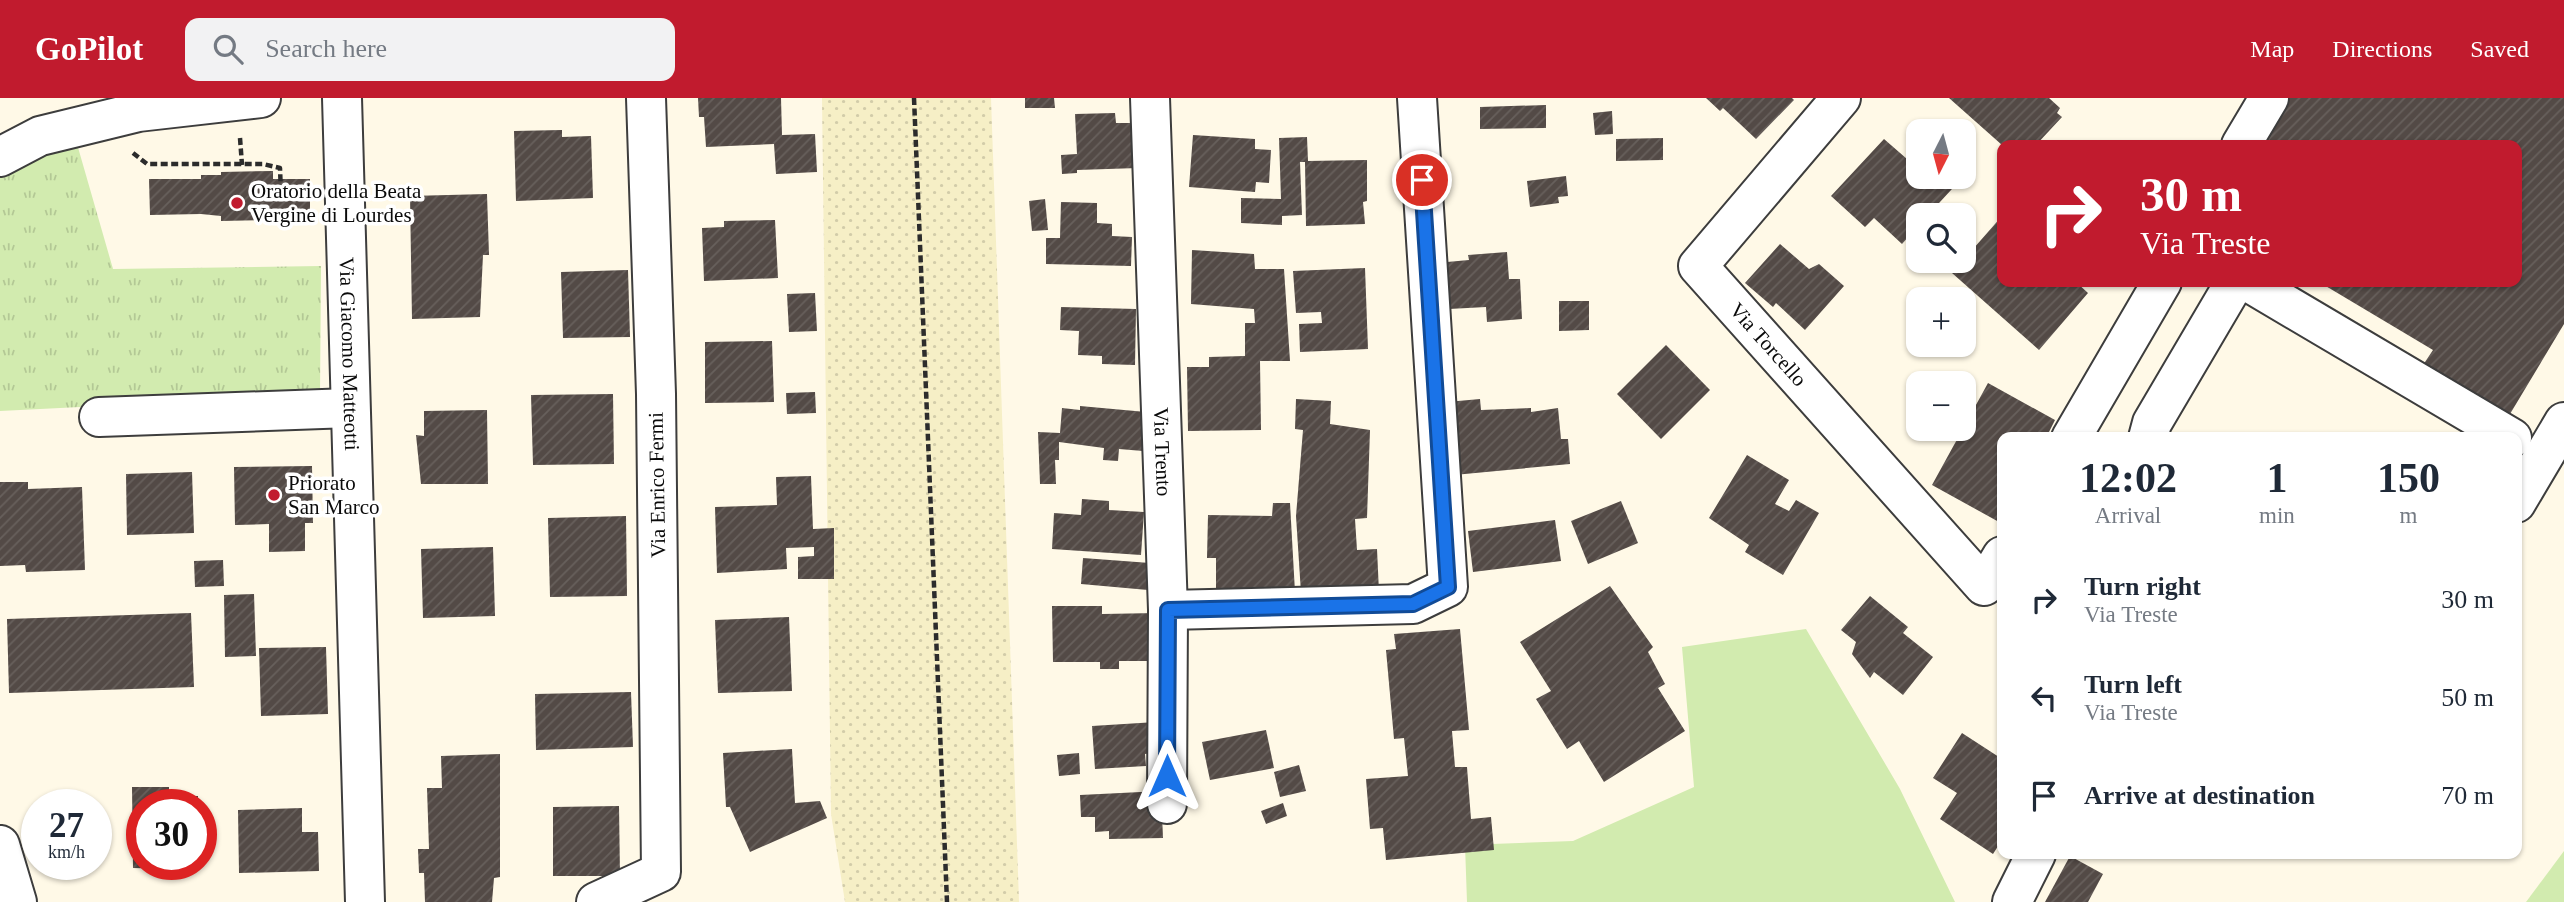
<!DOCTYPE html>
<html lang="en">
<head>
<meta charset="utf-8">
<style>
	body { margin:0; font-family:Georgia,serif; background:#f2f2f3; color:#1f2937; height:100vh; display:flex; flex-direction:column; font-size:26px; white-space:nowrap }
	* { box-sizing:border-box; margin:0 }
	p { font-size:23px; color:#747a83 }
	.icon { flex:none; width:38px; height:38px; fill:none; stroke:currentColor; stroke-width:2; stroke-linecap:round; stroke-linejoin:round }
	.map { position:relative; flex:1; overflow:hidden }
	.panel { position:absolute; left:1997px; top:334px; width:525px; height:427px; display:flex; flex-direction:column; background:#fff; border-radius:14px; box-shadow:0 2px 5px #0004 }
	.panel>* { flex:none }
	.banner { position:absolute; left:1997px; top:42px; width:525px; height:147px; border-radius:14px; box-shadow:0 2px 5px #0004; background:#c11b2e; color:#fff; overflow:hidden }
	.needle { width:46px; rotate:186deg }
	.controls { position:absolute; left:1906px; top:21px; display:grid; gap:14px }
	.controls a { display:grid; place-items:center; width:70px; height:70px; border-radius:14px; background:#fff; box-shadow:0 2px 5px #0004; font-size:35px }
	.speed { position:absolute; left:21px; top:691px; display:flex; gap:14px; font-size:35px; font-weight:700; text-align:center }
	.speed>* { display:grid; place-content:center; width:91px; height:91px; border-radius:50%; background:#fff; box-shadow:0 2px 5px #0004; line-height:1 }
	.speed small { font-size:18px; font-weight:400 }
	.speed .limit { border:10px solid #d22; background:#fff; color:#111 }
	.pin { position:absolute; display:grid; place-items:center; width:60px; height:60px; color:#fff; margin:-30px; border:4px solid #fff; border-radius:50%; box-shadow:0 2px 7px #0007 }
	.me { position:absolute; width:77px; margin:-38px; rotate:0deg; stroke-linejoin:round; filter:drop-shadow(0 0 5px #0008) }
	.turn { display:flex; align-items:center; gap:24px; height:147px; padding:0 28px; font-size:32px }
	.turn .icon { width:91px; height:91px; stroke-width:2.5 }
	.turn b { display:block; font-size:49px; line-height:60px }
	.eta { display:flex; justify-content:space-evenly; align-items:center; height:119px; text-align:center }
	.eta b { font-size:42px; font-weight:800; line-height:49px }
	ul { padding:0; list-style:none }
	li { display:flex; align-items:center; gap:21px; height:98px; padding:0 28px }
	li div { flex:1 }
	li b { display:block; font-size:26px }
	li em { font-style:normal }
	header { display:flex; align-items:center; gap:42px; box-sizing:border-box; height:98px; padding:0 35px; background:#c11b2e; color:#fff }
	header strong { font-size:33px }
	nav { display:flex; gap:38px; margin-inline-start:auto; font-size:24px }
	.search { width:490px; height:63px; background:#f2f2f3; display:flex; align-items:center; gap:18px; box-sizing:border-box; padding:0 24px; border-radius:14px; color:#747a83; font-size:26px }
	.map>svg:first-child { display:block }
	.farmland { fill:url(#farmland-dots) }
	.grass { fill:#d2ebaf }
	.park { fill:url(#park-tufts) }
	.building { fill:url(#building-hatch) }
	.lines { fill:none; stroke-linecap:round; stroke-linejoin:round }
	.minor-casing { stroke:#3d3d3d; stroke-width:42 }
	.path { stroke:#2c2c2c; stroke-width:4.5; stroke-dasharray:7 3.5; stroke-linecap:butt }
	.minor { stroke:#fff; stroke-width:38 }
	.route-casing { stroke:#114b97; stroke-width:18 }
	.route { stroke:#1a73e8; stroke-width:12 }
	.poi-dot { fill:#c11b2e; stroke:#fff; stroke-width:2.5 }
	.labels { text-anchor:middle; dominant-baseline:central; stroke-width:7; stroke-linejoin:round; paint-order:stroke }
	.poi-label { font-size:21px; fill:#0a0a0a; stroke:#fff; text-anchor:start }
	.street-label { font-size:21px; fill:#0a0a0a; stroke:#fff }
</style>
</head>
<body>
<header>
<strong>GoPilot</strong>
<div class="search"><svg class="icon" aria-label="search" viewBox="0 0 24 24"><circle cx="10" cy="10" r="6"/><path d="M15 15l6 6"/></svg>Search here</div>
<nav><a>Map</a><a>Directions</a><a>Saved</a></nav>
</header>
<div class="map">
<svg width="2564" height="804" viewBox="0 0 2564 804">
	<defs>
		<pattern id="farmland-dots" width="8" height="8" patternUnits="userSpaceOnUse" patternTransform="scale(1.75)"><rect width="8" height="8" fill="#f6efc6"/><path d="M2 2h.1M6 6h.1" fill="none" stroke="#d2cca9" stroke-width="1.8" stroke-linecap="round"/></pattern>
		<pattern id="park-tufts" width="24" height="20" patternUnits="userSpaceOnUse" patternTransform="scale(1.75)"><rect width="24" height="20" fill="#d2ebaf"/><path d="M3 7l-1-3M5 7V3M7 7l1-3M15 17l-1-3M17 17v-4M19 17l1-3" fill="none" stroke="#b3c895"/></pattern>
		<pattern id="building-hatch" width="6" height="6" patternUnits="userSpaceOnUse" patternTransform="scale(1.75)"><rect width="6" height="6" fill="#534a46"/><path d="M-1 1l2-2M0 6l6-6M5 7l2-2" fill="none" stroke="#67605c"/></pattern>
	</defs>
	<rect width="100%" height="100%" fill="#fff9e7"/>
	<!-- farmland -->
	<path class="farmland" d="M822,0H991L1019,804H845L831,716Z"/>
	<!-- grass -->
	<g class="grass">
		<path d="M1806,531L1900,691L1955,804H1467L1465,747L1573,743L1694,689L1682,549Z"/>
		<path d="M2564,753V804H2526Z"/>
	</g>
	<!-- park -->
	<path class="park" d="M75,39L113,171L321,168L320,297L0,313V66Z"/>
	<!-- building -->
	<g class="building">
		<path d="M698,0H781L782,37L815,36L817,74L776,76L774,46L706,49L704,19H699Z"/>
		<path d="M1025,0H1054L1055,10H1025Z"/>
		<path d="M1706,0H1792L1794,2L1756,41L1723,10L1720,13Z"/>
		<path d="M1949,0H2049L2060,10L2057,15L2062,19L2036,47H2002Z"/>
		<path d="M2290,0H2564V226L2507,321L2421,270L2433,252L2319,184H2516V47H2262Z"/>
		<path d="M1546,7V30L1480,31V9Z"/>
		<path d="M1612,13L1613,36L1595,37L1593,15Z"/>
		<path d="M1115,15L1116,25H1136L1138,70L1077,72V75L1062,76L1061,57L1077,56L1075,16Z"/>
		<path d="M562,32V39L591,38L593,100L516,103L514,33Z"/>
		<path d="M1193,37L1255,41V51L1271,52L1269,85L1256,84L1255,94L1189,89Z"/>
		<path d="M1307,39L1308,63L1367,62V103L1363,104L1365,126L1306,128L1305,64H1300L1302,117L1282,118V127L1241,125V100L1281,101L1279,40Z"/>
		<path d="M1663,40V62L1616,63V41Z"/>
		<path d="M1884,41L1907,61L1918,49V79H1963L1928,117H1918V128L1902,146L1874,120L1865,129L1831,98Z"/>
		<path d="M273,73V81H310V113H273L274,122L221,123V118L201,116L150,117L149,81H201V77H221V74Z"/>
		<path d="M1566,78L1568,98L1558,99L1559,105L1530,109L1527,83Z"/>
		<path d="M487,96L489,157H483L480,219L412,221L410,98Z"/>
		<path d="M1045,101L1048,132L1032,133L1029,103Z"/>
		<path d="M1061,104L1097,105V125L1112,126V138L1132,139L1131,168L1046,166V140H1060Z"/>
		<path d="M2002,118V184H2076L2088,195L2039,252L1952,175Z"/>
		<path d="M775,122L778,180L704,183L702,130L724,129V123Z"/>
		<path d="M1780,146L1809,171L1819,166L1844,188L1805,232L1776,205L1773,209L1745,185Z"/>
		<path d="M1192,152L1254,156L1255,171H1284L1290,263H1260L1261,332L1188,333L1187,269H1209V259L1245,258V225H1255L1254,211L1191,206Z"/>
		<path d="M1507,154L1509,181H1520L1522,221L1487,224L1486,209L1449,211L1447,164L1469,162L1468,157Z"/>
		<path d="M1365,170L1368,251L1300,254L1299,226L1322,225L1321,214L1296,215L1293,173Z"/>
		<path d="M628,172L630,239L563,240L561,174Z"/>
		<path d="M815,195L817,233L789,234L787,196Z"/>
		<path d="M1559,203H1589V232L1559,233Z"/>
		<path d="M1061,209L1136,211L1135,267L1102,266V258L1078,257L1079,233L1060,232Z"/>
		<path d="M772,243L774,304L705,305V244Z"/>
		<path d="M1666,247L1710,292L1661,341L1617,296Z"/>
		<path d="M1988,285L2055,322L2046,340H2002V419L1999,424L1932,387Z"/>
		<path d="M815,294L816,315L787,316L786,295Z"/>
		<path d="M613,296L614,366L533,367L531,297Z"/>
		<path d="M1296,301L1331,303L1330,326L1370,332L1367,420L1355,421L1357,452L1377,451L1379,494L1301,495L1296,418L1303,332L1295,331Z"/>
		<path d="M1480,301L1481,312L1531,310V314L1558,310L1561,341H1568L1570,366L1454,377L1447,304Z"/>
		<path d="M1080,308L1146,314L1143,353L1119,351L1118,363L1103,362L1104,350L1059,344V362H1055L1056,386H1040L1038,334L1060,335L1062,310L1080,312Z"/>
		<path d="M487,312L488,386H421L416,337L424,338V313Z"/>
		<path d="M1747,357L1789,382L1775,406L1789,413L1796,402L1819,415L1783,477L1745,454L1749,447L1709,420Z"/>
		<path d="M312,368L313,425H305V453L269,454V426L235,427L234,369Z"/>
		<path d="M192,374L194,435L127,437L126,376Z"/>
		<path d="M811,378L813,431L834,430V481H798V459L814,458V449L786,450L787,471L717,475L715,409L777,407L776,379Z"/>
		<path d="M0,384H28V391L82,389L85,472L26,474L25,467L0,468Z"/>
		<path d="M1082,401L1109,403V412L1144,414L1141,457L1052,451L1054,415L1081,417Z"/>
		<path d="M1621,403L1638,445L1588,466L1571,423Z"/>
		<path d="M1273,405H1290L1295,494L1216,498V460H1207L1208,417L1272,418Z"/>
		<path d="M626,418L627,498L550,499L548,420Z"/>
		<path d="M1555,422L1561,463L1473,474L1468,433Z"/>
		<path d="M493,449L495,518L423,520L421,451Z"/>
		<path d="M1083,460L1150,465L1148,492L1081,486Z"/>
		<path d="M223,462L224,488L195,489L194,463Z"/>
		<path d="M1610,488L1653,549L1648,554L1665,586L1658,590L1685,633L1604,684L1579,643L1567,651L1536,601L1551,593L1520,544Z"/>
		<path d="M254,496L256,558L225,559L224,497Z"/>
		<path d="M1870,498L1908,529L1903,535L1933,559L1903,597L1874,574L1870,580L1852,556L1856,544L1841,532Z"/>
		<path d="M1052,508H1102V516L1157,515L1158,563H1119V571H1100V564H1053Z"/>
		<path d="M191,515L194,589L9,595L7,521Z"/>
		<path d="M789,519L792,593L718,595L715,522Z"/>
		<path d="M1460,531L1469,632L1452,633L1455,669H1467L1471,721L1491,719L1494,752L1386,762L1383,730L1370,731L1366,681L1408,678L1404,640L1394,641L1386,552L1396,551L1394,536Z"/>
		<path d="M326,549L328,616L261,618L259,550Z"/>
		<path d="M631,594L633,649L536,652L535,596Z"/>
		<path d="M1156,624L1157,654L1145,656L1146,668L1095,671L1092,628Z"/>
		<path d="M1266,632L1274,670L1210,682L1202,644Z"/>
		<path d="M1962,635L2002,661V742L1993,756L1940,721L1957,695L1933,680Z"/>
		<path d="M792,651L795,705L820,703L827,720L750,754L730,709H726L723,655Z"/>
		<path d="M1079,655L1080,676L1059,678L1057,657Z"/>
		<path d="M500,656V779L494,780L492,804H425L424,775H419L418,751H429L427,690H442L441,658Z"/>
		<path d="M1299,667L1306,693L1280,699L1274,674Z"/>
		<path d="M132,689H169V698H198V707H142V766H170V771L133,770Z"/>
		<path d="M1161,693L1163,740L1109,741V733L1095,734V719H1081L1080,697Z"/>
		<path d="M1283,705L1287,718L1266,726L1261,713Z"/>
		<path d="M619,708L620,778H553V709Z"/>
		<path d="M302,710V734H318L319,773L239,775L238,712Z"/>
		<path d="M2070,758L2103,776L2088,804H2045Z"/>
	</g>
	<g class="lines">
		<defs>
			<g id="minor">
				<path id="s1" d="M342,0L365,804"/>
				<path id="s2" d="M1150,0L1168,512L1167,706"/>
				<path id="s3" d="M1841,0L1698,168L1984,488L2002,458"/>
				<path d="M2241,47L2269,0"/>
				<path d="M0,59L40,38L138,14L261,0"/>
				<path d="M2248,184L2512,340"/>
				<path d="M99,319L350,310"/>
				<path d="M2071,340L2162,184"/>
				<path d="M2148,340L2152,325L2235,184"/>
				<path d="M2516,405L2564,324"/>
				<path d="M1168,512L1413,506L1448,489L1417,0"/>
				<path d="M0,747L17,804"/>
				<path d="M596,804L661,774L656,296L646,0"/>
				<path d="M2012,804L2036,756"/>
			</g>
		</defs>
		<!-- minor casing -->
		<use href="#minor" class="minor-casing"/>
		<!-- path -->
		<g class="path">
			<path d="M914,0L947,804"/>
			<path d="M240,40L242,67"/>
			<path d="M133,55L147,66H263L280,70L281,96"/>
			<path d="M273,96L308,95"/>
		</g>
		<!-- minor -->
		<use href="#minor" class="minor"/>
	</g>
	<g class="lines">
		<defs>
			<path id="route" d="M1167,678L1168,512L1413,506L1448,489L1422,82"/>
		</defs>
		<!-- route casing -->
		<use href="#route" class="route-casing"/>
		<!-- route -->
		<use href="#route" class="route"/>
	</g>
	<!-- markers -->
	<g class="poi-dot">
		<circle cx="237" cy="105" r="7"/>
		<circle cx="274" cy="397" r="7"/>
	</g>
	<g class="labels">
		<!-- poi labels -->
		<g class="poi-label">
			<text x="251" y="93">Oratorio della Beata<tspan x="251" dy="24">Vergine di Lourdes</tspan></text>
			<text x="288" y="385">Priorato<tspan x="288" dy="24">San Marco</tspan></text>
		</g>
		<!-- street labels -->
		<g class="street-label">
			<text stroke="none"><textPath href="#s3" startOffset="326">Via Torcello</textPath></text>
			<text stroke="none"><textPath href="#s1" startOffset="256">Via Giacomo Matteotti</textPath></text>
			<text stroke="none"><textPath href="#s2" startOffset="354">Via Trento</textPath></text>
			<text transform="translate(657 387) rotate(-91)">Via Enrico Fermi</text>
		</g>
	</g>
</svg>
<div class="controls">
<a><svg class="needle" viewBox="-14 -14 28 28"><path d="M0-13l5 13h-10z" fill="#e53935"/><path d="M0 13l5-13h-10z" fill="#747a83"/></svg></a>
<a><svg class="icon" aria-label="search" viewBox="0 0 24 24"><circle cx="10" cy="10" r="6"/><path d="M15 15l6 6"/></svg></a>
<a>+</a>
<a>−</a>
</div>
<div class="speed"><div>27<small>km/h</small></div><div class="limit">30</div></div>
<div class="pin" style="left:1422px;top:82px;background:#d93025"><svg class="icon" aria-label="arrive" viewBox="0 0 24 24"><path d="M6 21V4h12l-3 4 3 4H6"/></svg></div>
<svg class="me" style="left:1167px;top:678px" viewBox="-20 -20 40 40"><path d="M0-17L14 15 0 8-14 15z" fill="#1a73e8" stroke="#fff" stroke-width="4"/></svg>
<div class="banner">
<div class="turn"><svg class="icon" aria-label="right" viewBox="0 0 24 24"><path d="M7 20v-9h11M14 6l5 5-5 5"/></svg><div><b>30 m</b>Via Treste</div></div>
</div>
<section class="panel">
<div class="eta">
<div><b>12:02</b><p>Arrival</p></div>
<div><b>1</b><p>min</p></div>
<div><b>150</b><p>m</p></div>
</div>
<ul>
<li><svg class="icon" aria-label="right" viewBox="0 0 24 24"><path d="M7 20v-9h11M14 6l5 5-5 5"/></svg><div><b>Turn right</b><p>Via Treste</p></div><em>30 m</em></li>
<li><svg class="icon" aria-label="left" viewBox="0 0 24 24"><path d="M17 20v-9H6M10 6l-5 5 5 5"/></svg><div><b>Turn left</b><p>Via Treste</p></div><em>50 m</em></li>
<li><svg class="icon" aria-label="arrive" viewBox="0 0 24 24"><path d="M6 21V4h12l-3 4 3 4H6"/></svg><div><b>Arrive at destination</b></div><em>70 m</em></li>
</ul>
</section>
</div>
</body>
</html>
